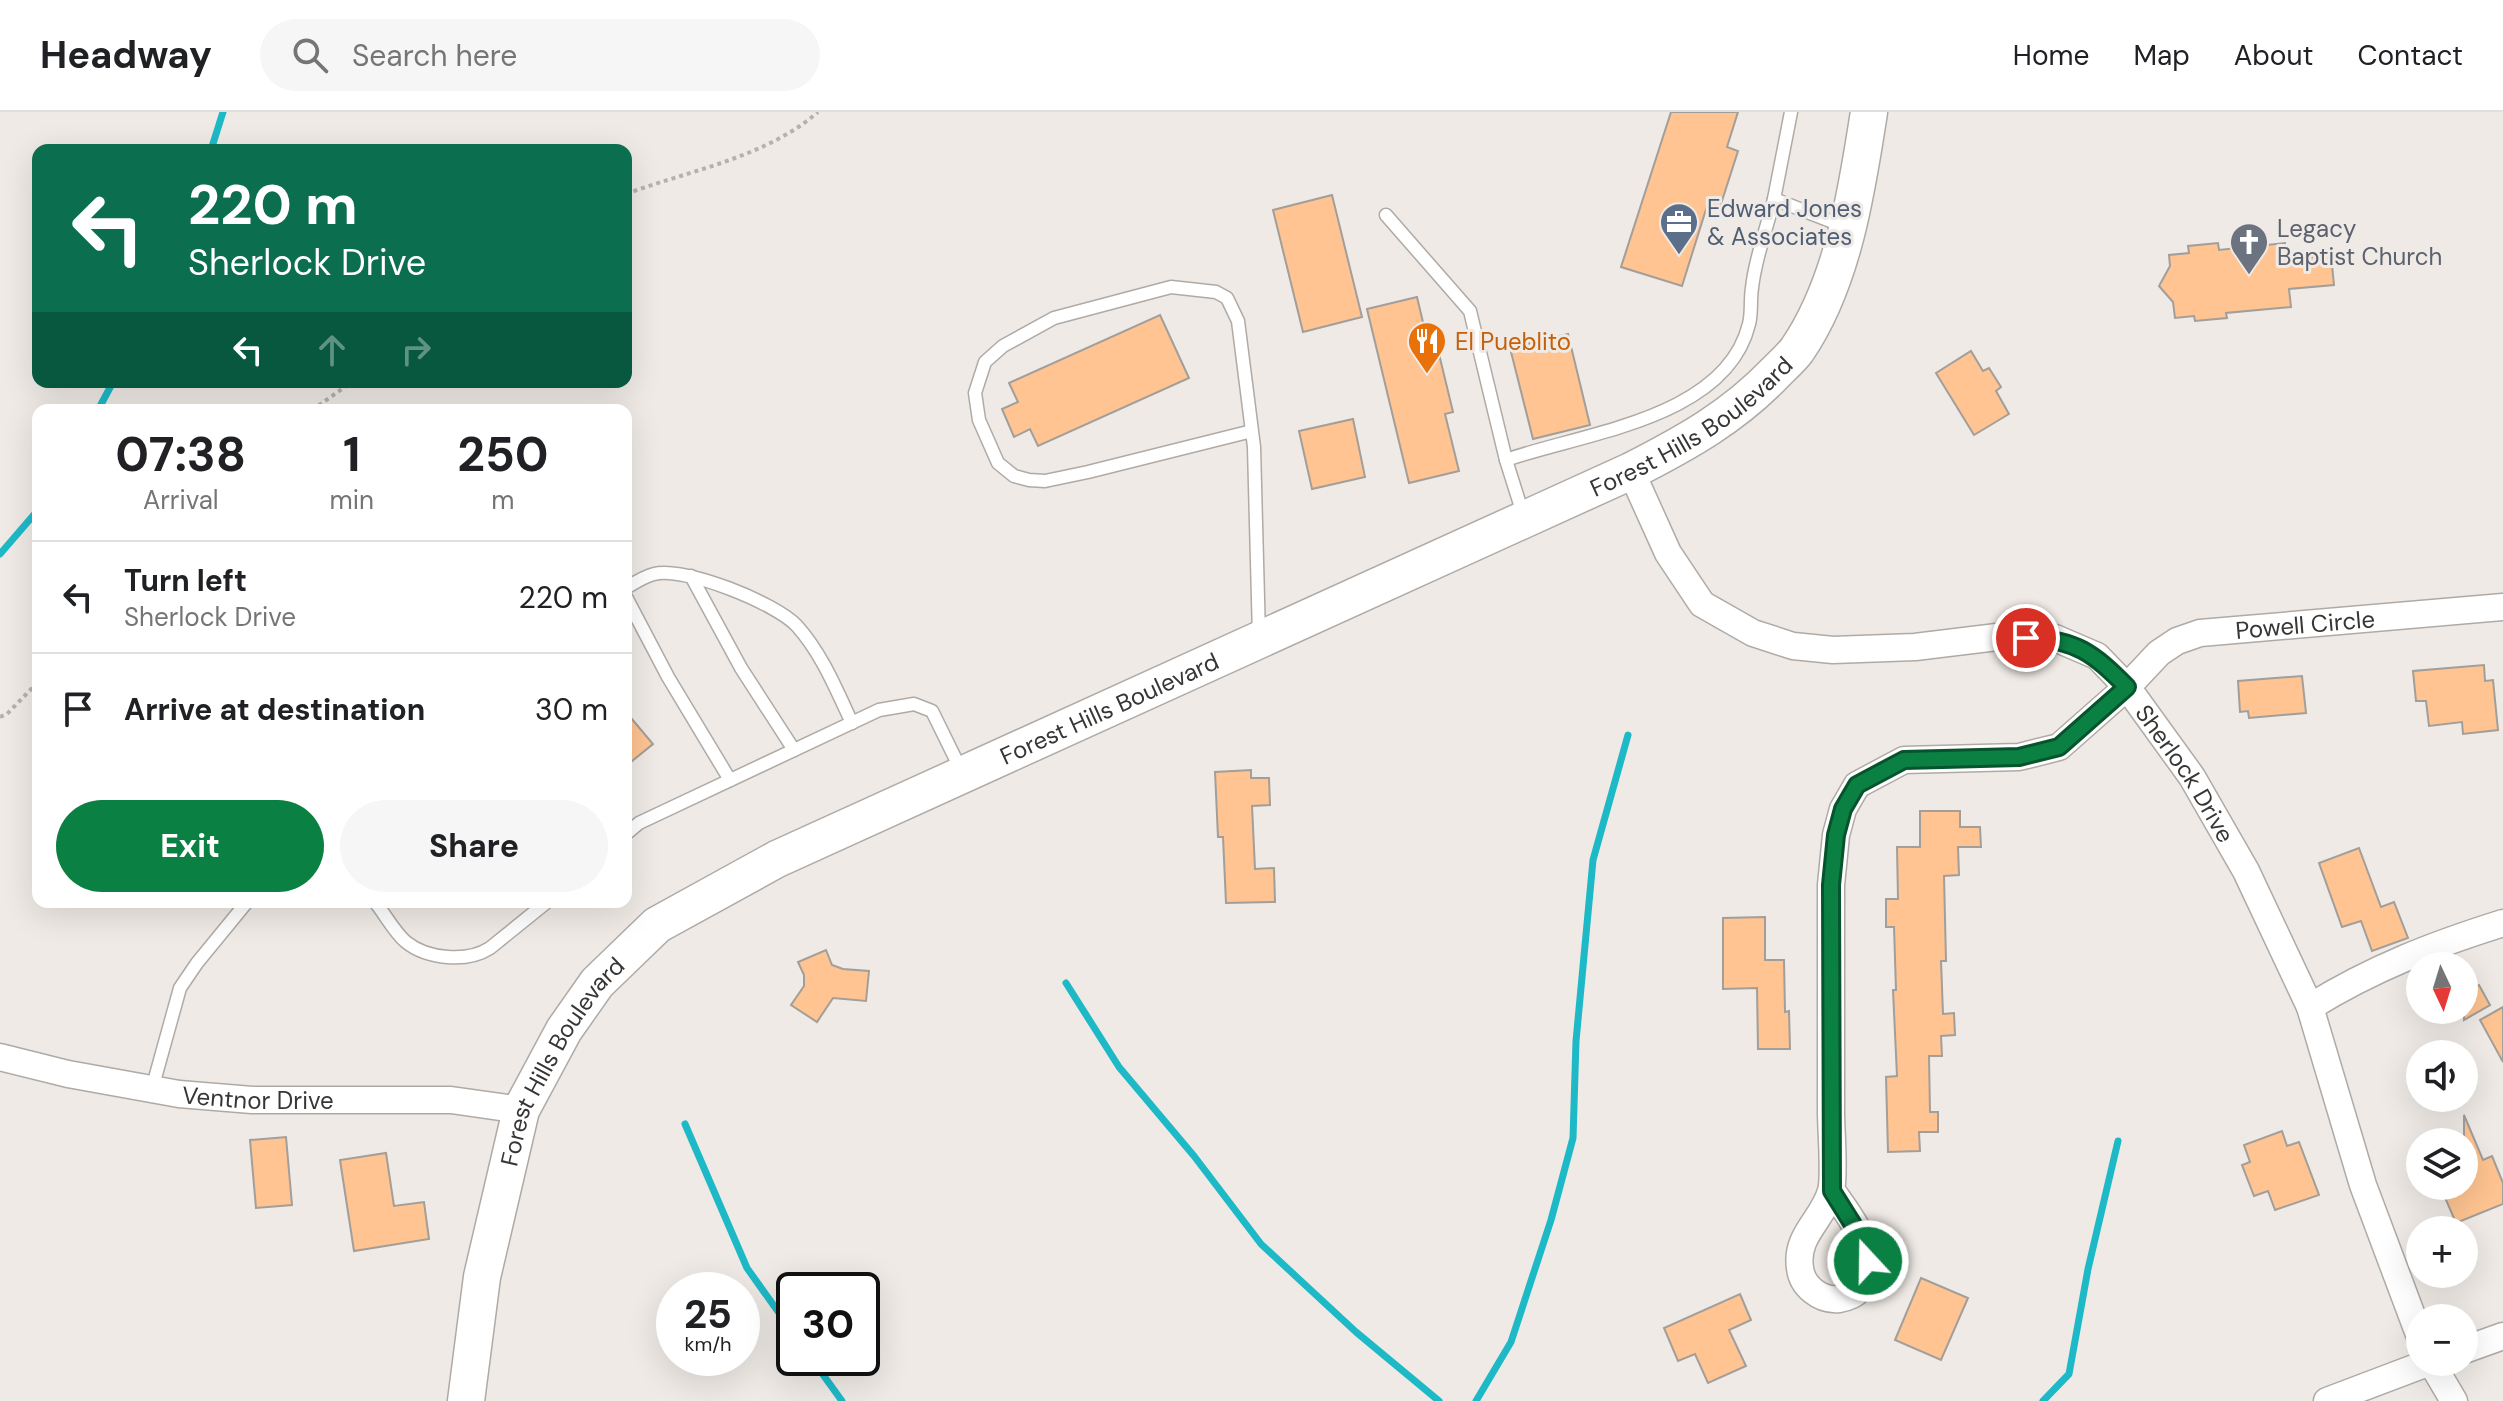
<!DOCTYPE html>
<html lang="en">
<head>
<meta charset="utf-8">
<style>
	body { margin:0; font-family:"DM Sans",sans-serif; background:#f6f6f6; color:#202124; height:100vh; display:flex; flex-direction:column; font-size:30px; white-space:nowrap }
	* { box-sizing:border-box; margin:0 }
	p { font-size:26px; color:#757577 }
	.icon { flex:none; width:44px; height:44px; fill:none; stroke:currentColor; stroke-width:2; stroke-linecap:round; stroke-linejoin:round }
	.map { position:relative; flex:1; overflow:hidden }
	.sheet { position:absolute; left:32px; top:292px; width:600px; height:504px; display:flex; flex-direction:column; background:#fff; border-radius:16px; box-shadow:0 8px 32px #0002 }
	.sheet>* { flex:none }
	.banner { position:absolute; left:32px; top:32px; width:600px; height:244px; border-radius:16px; box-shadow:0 8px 32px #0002; background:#0b6e4f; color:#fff; overflow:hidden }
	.needle { width:52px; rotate:176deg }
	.buttons { position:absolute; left:2406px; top:840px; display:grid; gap:16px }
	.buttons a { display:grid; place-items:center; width:72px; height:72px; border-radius:50%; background:#fff; box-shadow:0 8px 32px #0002; font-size:40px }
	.speed { position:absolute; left:656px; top:1160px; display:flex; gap:16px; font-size:40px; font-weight:700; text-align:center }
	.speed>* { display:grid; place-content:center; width:104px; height:104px; border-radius:50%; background:#fff; box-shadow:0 8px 32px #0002; line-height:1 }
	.speed small { font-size:20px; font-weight:400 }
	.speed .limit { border:4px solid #111; border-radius:12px; background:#fff; color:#111 }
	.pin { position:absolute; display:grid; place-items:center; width:68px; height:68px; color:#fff; margin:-34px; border:4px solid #fff; border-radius:50%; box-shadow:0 2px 8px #0007 }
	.me { position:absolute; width:88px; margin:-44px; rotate:339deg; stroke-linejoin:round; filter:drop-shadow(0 0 6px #0008) }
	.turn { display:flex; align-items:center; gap:28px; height:168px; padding:0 24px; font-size:36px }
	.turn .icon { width:104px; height:104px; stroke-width:2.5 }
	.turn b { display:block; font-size:56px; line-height:68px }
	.lanes { display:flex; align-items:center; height:76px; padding:0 24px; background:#0003; justify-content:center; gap:40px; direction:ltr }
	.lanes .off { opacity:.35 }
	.eta { display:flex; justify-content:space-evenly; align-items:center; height:136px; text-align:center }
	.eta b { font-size:48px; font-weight:700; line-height:56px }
	.button { display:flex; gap:16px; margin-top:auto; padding:16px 24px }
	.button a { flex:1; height:92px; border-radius:48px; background:#0b8043; color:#fff; font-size:32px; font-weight:700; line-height:92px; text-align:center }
	.button a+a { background:#f6f6f6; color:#202124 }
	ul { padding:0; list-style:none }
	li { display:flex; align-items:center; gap:24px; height:112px; padding:0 24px; border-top:2px solid #e0e0e0 }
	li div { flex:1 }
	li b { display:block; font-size:30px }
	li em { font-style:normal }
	header { display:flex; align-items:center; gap:48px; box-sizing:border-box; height:112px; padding:0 40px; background:#fff; border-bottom:2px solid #e0e0e0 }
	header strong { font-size:38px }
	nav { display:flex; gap:44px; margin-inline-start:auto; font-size:28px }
	.search { width:560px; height:72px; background:#f6f6f6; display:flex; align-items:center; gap:20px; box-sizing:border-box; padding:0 28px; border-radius:44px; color:#757577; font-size:30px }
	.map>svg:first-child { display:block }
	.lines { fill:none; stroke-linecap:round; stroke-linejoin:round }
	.stream { stroke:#1eb9c7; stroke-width:7 }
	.building { fill:#ffc491; stroke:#a29e9a; stroke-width:2 }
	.lane-casing { stroke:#afaaa6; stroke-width:15 }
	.street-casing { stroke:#afaaa6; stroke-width:29 }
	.secondary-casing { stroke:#afaaa6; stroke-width:39 }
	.path { stroke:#b5b1ad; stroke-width:4; stroke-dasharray:4 4; stroke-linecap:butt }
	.lane { stroke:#fff; stroke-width:12 }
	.street { stroke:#fff; stroke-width:26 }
	.secondary { stroke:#fff; stroke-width:36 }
	.route-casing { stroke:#07532c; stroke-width:20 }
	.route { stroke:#0b8043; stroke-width:14 }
	.labels { text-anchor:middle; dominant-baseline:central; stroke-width:6; stroke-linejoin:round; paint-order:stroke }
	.service-label { font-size:24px; fill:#4e5e75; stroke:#efeae5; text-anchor:start }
	.worship-label { font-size:24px; fill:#5b616d; stroke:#efeae5; text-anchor:start }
	.food-label { font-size:24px; fill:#c56008; stroke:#efeae5; text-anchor:start }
	.street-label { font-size:24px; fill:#383634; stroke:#efeae5 }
</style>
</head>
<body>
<header>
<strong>Headway</strong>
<div class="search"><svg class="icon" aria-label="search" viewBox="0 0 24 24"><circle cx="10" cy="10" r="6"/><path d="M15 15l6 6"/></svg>Search here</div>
<nav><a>Home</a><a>Map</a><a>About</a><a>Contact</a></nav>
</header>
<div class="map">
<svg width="2503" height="1289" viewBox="0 0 2503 1289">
	<rect width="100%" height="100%" fill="#efeae5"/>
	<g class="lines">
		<!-- stream -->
		<g class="stream">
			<path d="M211,38L223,0"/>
			<path d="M98,298L113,270"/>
			<path d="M0,442L38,398"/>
			<path d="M1066,871L1119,955L1194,1044L1261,1132L1356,1220L1439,1289"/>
			<path d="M685,1012L747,1156L794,1222"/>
			<path d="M811,1246L842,1289"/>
			<path d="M1476,1289L1511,1230L1551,1108L1573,1026L1576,929L1593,748L1628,623"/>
			<path d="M2043,1289L2069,1262L2088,1157L2118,1029"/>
		</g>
	</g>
	<!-- building -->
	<g class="building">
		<path d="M1671,0H1738L1727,35L1738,39L1720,95L1708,91L1682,174L1621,155Z"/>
		<path d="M1332,83L1362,205L1303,220L1273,98Z"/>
		<path d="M2218,131L2219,138L2285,131L2286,148L2331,143L2334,173L2289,177L2291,195L2226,201L2227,206L2195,209L2194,204L2175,206L2173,190L2159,174L2170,154L2169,143L2189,141L2188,134Z"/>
		<path d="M1417,185L1431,244L1439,242L1453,300L1445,302L1459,359L1409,371L1367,197Z"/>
		<path d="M1160,203L1189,266L1038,334L1030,317L1014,325L1002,297L1018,290L1009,271Z"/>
		<path d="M1568,222L1590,313L1533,327L1510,236Z"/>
		<path d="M1971,239L1983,259L1989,256L2001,275L1996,279L2009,302L1974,323L1936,261Z"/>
		<path d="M1353,307L1365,365L1312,377L1299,319Z"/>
		<path d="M2484,553L2485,569L2493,568L2498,618L2463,622L2462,610L2429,614L2426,589H2416L2413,559Z"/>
		<path d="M2302,564L2306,601L2249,606L2248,599L2240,600L2238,569Z"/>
		<path d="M626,600L653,632L626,654Z"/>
		<path d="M1251,658V666H1269L1270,693L1252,694L1255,757L1274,756L1275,790L1226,791L1223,725H1218L1215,660Z"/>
		<path d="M1920,699H1960V715H1980L1981,735H1958L1959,763L1944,764L1946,849H1941L1943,902L1954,901L1955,923L1941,924L1942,944H1929L1930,1000H1938V1020H1919L1920,1039L1888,1040L1886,965L1897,964L1893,878H1896L1894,815H1886V787H1898L1897,735H1920Z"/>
		<path d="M2359,736L2381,795L2394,790L2408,826L2372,839L2361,809L2342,815L2319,751Z"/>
		<path d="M1765,805V848H1784L1785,900L1789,899L1790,937H1758L1757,876L1723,877V806Z"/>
		<path d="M826,838L832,853L843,857L869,859L866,889L833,886L817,910L791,893L804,874V863L798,850Z"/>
		<path d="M2479,873L2490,893L2464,908V881Z"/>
		<path d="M2503,895V950L2480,908Z"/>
		<path d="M2464,1003L2483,1048L2492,1044L2503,1071V1092L2456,1111L2440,1074H2464Z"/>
		<path d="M2282,1019L2287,1034L2299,1030L2319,1083L2275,1098L2268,1079L2254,1084L2242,1053L2250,1050L2244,1033Z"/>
		<path d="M286,1025L292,1093L256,1096L250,1028Z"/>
		<path d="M386,1041L394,1094L424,1090L429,1127L354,1139L340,1048Z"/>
		<path d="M1921,1166L1968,1186L1941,1248L1895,1228Z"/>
		<path d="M1740,1182L1751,1208L1729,1218L1746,1254L1708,1271L1695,1242L1678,1249L1664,1216Z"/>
	</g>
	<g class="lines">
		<defs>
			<g id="lane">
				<path d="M1791,0L1774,87L1843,114"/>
				<path d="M1386,103L1470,199L1506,348"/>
				<path d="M1252,319L1088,360L1045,369L1029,368L1014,364L998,351L979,308L975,281L985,250L1003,234L1054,206L1171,175L1216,180L1227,186L1238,209L1254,335L1259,525"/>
				<path d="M1524,405L1506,348C1582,321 1726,307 1749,212C1752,201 1750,188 1752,176C1755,146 1767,116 1774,87"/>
				<path d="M691,464L741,556L794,638"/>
				<path d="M626,476C634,471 645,464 654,462C684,454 776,491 797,514C822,542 836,577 852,611"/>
				<path d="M626,485L668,565L730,668"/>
				<path d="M626,722L639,711L879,598L914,592L932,599L962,660"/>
				<path d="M375,790C385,802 394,820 406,830C427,847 467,851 490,836L547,790"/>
				<path d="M152,977L180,876L197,851L247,790"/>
			</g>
			<g id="street">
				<path id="s1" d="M1631,359L1668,441L1702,492L1753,521L1793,534L1833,538L1915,535L1997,525L2055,526L2097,544L2127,575L2192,665L2246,759L2310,895L2363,1073L2420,1225"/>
				<path d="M2310,895C2373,856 2433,833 2503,811"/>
				<path id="s2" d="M0,945L68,962L179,982L252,988H451L521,998"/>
				<path id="s3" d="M1832,1079C1850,1105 1884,1145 1860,1176C1856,1182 1847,1186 1839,1187C1820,1189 1802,1174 1800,1156C1795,1123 1823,1108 1831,1079C1835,1064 1831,1018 1831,1000C1831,924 1831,849 1831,773L1836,723L1843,697L1857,673L1904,648L2019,645L2059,635L2127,575L2159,541L2177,529L2200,521L2503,495"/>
				<path d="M2464,1238L2503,1224"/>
				<path d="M2431,1250L2454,1289"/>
				<path d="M2327,1289L2430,1250"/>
			</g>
			<g id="secondary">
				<path id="s4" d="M466,1289L482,1165L521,998L564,918L597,871L657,813L777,747L1631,359C1686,331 1733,305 1776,260C1783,253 1791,246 1797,238C1843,171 1857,78 1869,0"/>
			</g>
		</defs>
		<!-- lane casing -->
		<use href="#lane" class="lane-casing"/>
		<!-- street casing -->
		<use href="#street" class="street-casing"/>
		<!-- secondary casing -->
		<use href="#secondary" class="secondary-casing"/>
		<!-- path -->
		<g class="path">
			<path d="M626,82C690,58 765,46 818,0"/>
			<path d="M312,298L352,270"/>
			<path d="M0,605L7,602L38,570"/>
		</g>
		<!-- lane -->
		<use href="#lane" class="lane"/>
		<!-- street -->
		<use href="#street" class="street"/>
		<!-- secondary -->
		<use href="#secondary" class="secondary"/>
	</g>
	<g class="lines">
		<defs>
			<path id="route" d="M1868,1149L1862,1127L1832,1079L1831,773L1836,723L1843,697L1857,673L1904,648L2019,645L2059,635L2127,575C2093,541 2076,527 2026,526"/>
		</defs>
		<!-- route casing -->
		<use href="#route" class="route-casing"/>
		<!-- route -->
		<use href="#route" class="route"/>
	</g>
	<!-- icons -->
	<defs>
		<symbol id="office-pin" viewBox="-11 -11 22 30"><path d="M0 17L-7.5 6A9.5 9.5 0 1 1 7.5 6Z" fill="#5c6f8a" stroke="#efeae5"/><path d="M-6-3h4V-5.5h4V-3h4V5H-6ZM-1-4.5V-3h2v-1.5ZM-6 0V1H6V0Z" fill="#fff"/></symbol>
		<symbol id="church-pin" viewBox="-11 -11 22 30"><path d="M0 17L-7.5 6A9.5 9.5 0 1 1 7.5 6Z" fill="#6b7280" stroke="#efeae5"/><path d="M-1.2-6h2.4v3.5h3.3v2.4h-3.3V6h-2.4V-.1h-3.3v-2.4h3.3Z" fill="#fff"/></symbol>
		<symbol id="restaurant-pin" viewBox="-11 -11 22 30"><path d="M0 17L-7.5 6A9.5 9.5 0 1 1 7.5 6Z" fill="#e8710a" stroke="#efeae5"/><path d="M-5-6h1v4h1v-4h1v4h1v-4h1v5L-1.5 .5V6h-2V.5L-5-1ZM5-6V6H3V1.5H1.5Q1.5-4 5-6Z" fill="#fff"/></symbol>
	</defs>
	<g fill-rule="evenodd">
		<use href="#office-pin" x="1657" y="88" width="44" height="60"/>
		<use href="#church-pin" x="2227" y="108" width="44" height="60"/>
		<use href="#restaurant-pin" x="1405" y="207" width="44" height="60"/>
	</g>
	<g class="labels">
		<!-- service labels -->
		<g class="service-label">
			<text x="1707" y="96">Edward Jones<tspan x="1707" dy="28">&amp; Associates</tspan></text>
		</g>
		<!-- worship labels -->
		<g class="worship-label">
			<text x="2277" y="116">Legacy<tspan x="2277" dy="28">Baptist Church</tspan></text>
		</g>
		<!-- food labels -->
		<g class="food-label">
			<text x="1455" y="229">El Pueblito</text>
		</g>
		<!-- street labels -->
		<g class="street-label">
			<text stroke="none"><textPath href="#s4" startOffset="1678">Forest Hills Boulevard</textPath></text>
			<text stroke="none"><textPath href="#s3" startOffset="1182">Powell Circle</textPath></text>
			<text stroke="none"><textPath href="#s4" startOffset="1030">Forest Hills Boulevard</textPath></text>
			<text stroke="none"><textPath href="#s1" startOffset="708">Sherlock Drive</textPath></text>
			<text stroke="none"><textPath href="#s4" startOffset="358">Forest Hills Boulevard</textPath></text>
			<text stroke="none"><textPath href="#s2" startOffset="262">Ventnor Drive</textPath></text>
		</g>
	</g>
</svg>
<div class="buttons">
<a><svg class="needle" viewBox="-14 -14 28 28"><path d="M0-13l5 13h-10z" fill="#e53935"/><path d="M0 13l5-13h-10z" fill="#757577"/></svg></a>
<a><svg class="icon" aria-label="sound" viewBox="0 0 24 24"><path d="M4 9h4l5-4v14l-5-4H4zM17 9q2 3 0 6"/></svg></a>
<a><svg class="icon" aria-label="layers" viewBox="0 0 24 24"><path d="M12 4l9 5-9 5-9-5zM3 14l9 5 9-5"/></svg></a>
<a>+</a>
<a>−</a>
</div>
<div class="speed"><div>25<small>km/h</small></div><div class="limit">30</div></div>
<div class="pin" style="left:2026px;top:526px;background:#d93025"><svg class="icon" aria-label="arrive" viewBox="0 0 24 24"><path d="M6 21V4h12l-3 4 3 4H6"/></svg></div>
<svg class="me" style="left:1868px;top:1149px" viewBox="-20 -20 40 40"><circle r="17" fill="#0b8043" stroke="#fff" stroke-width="3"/><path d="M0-11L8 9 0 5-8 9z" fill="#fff"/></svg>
<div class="banner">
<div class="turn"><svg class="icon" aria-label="left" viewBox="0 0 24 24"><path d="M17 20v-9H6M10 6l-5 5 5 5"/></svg><div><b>220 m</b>Sherlock Drive</div></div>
<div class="lanes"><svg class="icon" aria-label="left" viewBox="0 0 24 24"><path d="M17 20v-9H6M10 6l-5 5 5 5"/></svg><svg class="icon off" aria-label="ahead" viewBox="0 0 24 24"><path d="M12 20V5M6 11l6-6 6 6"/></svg><svg class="icon off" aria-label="right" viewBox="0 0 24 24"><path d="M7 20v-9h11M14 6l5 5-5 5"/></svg></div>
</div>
<section class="sheet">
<div class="eta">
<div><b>07:38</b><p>Arrival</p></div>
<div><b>1</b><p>min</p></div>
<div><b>250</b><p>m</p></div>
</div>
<ul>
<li><svg class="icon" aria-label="left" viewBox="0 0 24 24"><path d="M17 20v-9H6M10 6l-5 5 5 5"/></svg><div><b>Turn left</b><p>Sherlock Drive</p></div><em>220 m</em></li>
<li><svg class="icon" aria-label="arrive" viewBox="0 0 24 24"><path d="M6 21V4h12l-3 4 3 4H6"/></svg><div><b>Arrive at destination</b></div><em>30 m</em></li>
</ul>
<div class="button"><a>Exit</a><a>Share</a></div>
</section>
</div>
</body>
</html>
